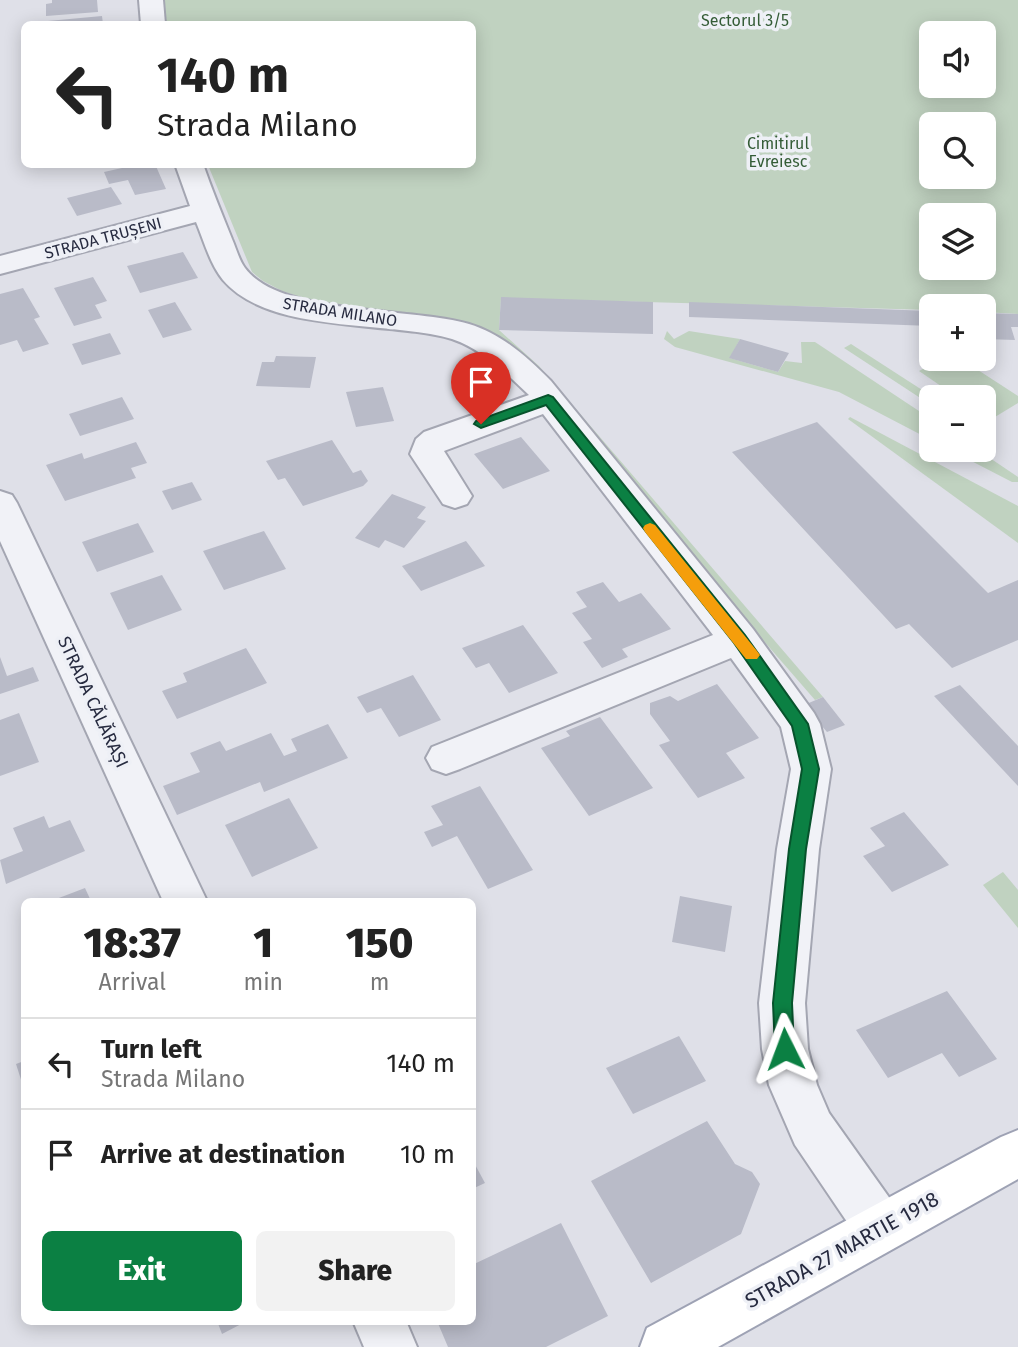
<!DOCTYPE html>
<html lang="en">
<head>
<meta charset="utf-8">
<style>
	body { margin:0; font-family:"Fira Sans",sans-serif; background:#f2f2f2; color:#222; height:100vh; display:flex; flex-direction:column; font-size:26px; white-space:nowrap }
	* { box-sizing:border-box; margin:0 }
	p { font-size:23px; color:#767676 }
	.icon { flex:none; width:38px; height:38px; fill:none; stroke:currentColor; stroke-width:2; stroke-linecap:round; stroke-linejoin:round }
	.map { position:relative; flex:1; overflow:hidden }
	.side { position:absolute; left:21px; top:898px; width:455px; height:427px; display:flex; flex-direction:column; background:#fff; border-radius:10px; box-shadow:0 4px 18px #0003 }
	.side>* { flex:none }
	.banner { position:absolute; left:21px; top:21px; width:455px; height:147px; border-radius:10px; box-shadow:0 4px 18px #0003; background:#fff; color:#222; overflow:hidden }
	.buttons { position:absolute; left:919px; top:21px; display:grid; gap:14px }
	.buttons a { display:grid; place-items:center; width:77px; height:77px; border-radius:10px; background:#fff; box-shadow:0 4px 18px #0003; font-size:35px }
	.pin { position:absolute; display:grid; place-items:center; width:60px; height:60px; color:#fff; margin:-72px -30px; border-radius:50% 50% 50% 0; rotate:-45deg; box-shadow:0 0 7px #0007 }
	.pin .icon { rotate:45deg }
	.me { position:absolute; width:77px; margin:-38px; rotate:357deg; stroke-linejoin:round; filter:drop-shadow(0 0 5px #0008) }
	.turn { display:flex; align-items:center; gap:24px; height:147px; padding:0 21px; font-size:32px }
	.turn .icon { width:91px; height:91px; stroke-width:2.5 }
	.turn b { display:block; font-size:49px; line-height:60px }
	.eta { display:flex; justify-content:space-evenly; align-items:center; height:119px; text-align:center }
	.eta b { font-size:42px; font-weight:800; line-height:49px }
	.cta { display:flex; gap:14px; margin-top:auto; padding:14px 21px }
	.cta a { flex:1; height:80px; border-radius:10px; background:#0b8043; color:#fff; font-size:28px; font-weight:800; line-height:80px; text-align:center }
	.cta a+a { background:#f2f2f2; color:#222 }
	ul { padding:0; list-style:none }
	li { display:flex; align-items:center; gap:21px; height:91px; padding:0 21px; border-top:2px solid #e0e0e0 }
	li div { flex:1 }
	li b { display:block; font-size:26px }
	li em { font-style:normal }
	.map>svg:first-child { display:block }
	.green { fill:#c0d2c0; fill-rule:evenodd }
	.building { fill:#b9bbc8 }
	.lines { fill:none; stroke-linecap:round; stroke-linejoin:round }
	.minor-casing { stroke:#a4a6b2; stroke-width:4 }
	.major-casing { stroke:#9ea2b4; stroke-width:4 }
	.minor { fill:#f1f2f7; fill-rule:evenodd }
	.major { fill:#fff; fill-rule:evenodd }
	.route { fill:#0b8043; stroke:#07532c; stroke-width:2 }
	.slow { fill:#f59e0b }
	.labels { text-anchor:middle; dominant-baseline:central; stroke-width:7; stroke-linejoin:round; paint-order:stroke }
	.far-park-label { font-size:16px; fill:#345c36; stroke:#eef0f6 }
	.far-street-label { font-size:16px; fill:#272b40; stroke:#eef0f6 }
	.street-label { font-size:18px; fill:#272b40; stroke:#eef0f6 }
	.near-street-label { font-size:21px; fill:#272b40; stroke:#eef0f6 }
</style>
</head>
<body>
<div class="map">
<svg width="1018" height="1347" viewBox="0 0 1018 1347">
	<rect width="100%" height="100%" fill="#dfe0e8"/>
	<!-- green -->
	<g class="green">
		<path d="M163,0H1018V314L984,312V306H931V310L501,298L499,330L539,366L823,697L815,700L506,345L363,309L310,300L282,291L263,281L252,272L208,165L472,164V24H165ZM931,33H984V86H931ZM931,124H984V177H931ZM931,215H984V268H931Z"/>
		<path d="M667,331L674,339L689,331L740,339L730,358L778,372L785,361L802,363L801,342H815L931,419V440L839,392L675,347L664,339Z"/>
		<path d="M851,344L933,397L931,405L844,348Z"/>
		<path d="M942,359H961L1018,396V403L990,420L984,415V397H957L919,371Z"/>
		<path d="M850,417L1018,506V543L848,419Z"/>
		<path d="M950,450H978L1018,477V482H1012Z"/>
		<path d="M1003,872L1018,890V928L983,885Z"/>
	</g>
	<!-- building -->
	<g class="building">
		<path d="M52,0H97L98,12L46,16V4L52,3Z"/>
		<path d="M102,16L103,24H37V22Z"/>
		<path d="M140,164H155L166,189L135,195L128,180L109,184L104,172Z"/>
		<path d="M111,187L122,204L77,216L67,198Z"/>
		<path d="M183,252L198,278L140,293L127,266Z"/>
		<path d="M93,277L107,301L95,305L102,318L74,326L54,288Z"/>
		<path d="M23,288L40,317L34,319L49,344L23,352L17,340L0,345V294Z"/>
		<path d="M501,297L653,302V334L499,330Z"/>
		<path d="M175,302L192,330L163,338L148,310Z"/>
		<path d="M689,302L931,311V326L689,317Z"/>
		<path d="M984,313L1018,314V327H1011L1015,340L984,339Z"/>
		<path d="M110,333L121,354L82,365L72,344Z"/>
		<path d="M740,339L789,353L778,372L729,358Z"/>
		<path d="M276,356L316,357L310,388L256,386L262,362H274Z"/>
		<path d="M383,387L394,421L356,427L346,392Z"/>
		<path d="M122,397L134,419L80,436L69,414Z"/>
		<path d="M817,422L988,593L1018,580V640L952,668L909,624L896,629L732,452Z"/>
		<path d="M521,437L550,471L503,489L474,454Z"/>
		<path d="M332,440L353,473L361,470L368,481L363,486L303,506L285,478L278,480L266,461Z"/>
		<path d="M136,442L147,463L131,468L136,478L65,501L46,465L82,453L84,459Z"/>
		<path d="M192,482L202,500L172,510L162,491Z"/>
		<path d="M392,494L426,507L417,518L426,521L404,548L385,540L379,548L355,538Z"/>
		<path d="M138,523L154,552L97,572L82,542Z"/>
		<path d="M264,531L286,569L224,590L203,551Z"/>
		<path d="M466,541L485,566L421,591L402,566Z"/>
		<path d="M162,575L182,610L128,630L110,593Z"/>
		<path d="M603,582L619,602L641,593L671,629L622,649L628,657L602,668L583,642L592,639L572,613L587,607L576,592Z"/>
		<path d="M523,625L558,673L509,693L489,663L476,668L462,648Z"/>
		<path d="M246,648L267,683L177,719L162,691L187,682L183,673Z"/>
		<path d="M0,657L7,676L33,667L39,681L0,694Z"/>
		<path d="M413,675L441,720L399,737L381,708L367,713L357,697Z"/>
		<path d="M717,684L759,738L726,753L745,778L698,798L659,745L670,741L650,714V703L670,696L678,701Z"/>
		<path d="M960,685L1018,746V786L934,696Z"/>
		<path d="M823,697L845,725L827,732L804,705Z"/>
		<path d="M19,713L39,762L0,776V720Z"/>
		<path d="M600,717L653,788L589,816L541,748L570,736L566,731Z"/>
		<path d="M328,724L348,758L264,792L260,782L177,815L163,786L200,772L190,753L220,741L226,751L271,733L284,756L297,751L291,739Z"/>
		<path d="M480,786L533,870L488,889L457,836L432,847L424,832L443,825L431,806Z"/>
		<path d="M289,798L318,848L252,877L225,825Z"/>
		<path d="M904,812L949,865L892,892L863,856L885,846L870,828Z"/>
		<path d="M44,816L49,828L70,820L85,851L6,884L0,860L23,851L13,828Z"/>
		<path d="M85,888L91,901H51Z"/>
		<path d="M680,896L732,906L725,952L672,942Z"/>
		<path d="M947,991L997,1059L959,1077L942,1053L888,1078L856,1030Z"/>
		<path d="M679,1036L706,1081L633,1114L606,1068Z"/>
		<path d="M24,1061V1089L16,1064Z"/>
		<path d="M707,1121L735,1164L752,1172L760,1184L741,1234L651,1283L591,1181Z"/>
		<path d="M472,1159L485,1183L472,1189Z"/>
		<path d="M561,1223L608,1316L546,1347H448L437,1321H472V1265Z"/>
		<path d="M217,1321H247L222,1334Z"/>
	</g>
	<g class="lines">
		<defs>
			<g id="minor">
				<path d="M139,0H163L165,24H141Z"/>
				<path d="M175,164H203C212,190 222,214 232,239C236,248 239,260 245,268C280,316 412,307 469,324C502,334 527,357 551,381L753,629L814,713L820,724L831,769L819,849L805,1003L808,1049L817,1085L829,1113L898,1210L905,1227L898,1244L880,1252L862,1244L795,1145L769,1085L762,1049L759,1003L777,849L791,769L781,727L731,658L460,769L446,774L432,769L426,758L432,747L713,635L543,414L444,451L472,496L467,504L455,508L443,504L410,454L416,439L424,432L529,395C506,373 482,349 452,339C387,320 270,335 223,280C210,264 204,241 196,222L0,274V256L190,206Z"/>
				<path d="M0,491L12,495L17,503L207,901H163L0,541Z"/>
				<path d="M353,1321H406L417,1347H364Z"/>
			</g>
			<path id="major" d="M1018,1130V1179L718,1347H640L647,1328L1001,1137Z"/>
		</defs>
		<!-- minor casing -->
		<use href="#minor" class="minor-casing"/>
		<!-- major casing -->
		<use href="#major" class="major-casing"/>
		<!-- minor -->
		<use href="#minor" class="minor"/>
		<!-- major -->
		<use href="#major" class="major"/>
	</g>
	<!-- route -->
	<path class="route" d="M548,395L553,397L745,635L808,724L819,769L806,849L792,1003L794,1049L791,1055L785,1058L778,1055L775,1049L773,1003L789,849L802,769L792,726L734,643L546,405L481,428L474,424L476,421Z"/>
	<!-- slow -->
	<path class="slow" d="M650,523L655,525L757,651L760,655L757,659H746L645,532L643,528L645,525Z"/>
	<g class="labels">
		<!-- far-park labels -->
		<g class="far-park-label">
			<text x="745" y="20">Sectorul 3/5</text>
			<text x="778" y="143">Cimitirul<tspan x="778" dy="18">Evreiesc</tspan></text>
		</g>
		<!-- far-street labels -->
		<g class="far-street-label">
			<text transform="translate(103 238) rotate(-15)">STRADA TRUȘENI</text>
			<text transform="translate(340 312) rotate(9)">STRADA MILANO</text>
		</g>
		<!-- street labels -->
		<g class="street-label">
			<text transform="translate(93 702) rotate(65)">STRADA CĂLĂRAȘI</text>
		</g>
		<!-- near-street labels -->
		<g class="near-street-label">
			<text transform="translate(842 1250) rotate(-29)">STRADA 27 MARTIE 1918</text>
		</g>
	</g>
</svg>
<div class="buttons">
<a><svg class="icon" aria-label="sound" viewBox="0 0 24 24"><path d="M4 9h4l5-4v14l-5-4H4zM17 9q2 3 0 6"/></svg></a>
<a><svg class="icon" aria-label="search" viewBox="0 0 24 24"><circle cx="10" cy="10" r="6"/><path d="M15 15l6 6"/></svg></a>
<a><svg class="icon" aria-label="layers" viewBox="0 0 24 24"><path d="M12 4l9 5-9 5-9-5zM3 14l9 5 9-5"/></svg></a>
<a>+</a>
<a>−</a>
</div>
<div class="pin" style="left:481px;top:424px;background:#d93025"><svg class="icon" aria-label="arrive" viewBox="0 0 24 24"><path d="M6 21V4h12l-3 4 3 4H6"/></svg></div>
<svg class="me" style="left:785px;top:1049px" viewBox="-20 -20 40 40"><path d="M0-17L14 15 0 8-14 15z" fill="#0b8043" stroke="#fff" stroke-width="4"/></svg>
<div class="banner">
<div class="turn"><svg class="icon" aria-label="left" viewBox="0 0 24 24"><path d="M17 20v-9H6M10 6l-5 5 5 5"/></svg><div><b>140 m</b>Strada Milano</div></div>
</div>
<section class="side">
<div class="eta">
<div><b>18:37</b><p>Arrival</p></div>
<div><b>1</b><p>min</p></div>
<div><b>150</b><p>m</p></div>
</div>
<ul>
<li><svg class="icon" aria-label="left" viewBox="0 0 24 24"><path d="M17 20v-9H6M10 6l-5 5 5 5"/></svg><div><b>Turn left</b><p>Strada Milano</p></div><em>140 m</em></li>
<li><svg class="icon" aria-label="arrive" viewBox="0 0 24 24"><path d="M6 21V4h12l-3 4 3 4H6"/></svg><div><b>Arrive at destination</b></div><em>10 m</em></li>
</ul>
<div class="cta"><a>Exit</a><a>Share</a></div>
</section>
</div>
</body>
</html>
